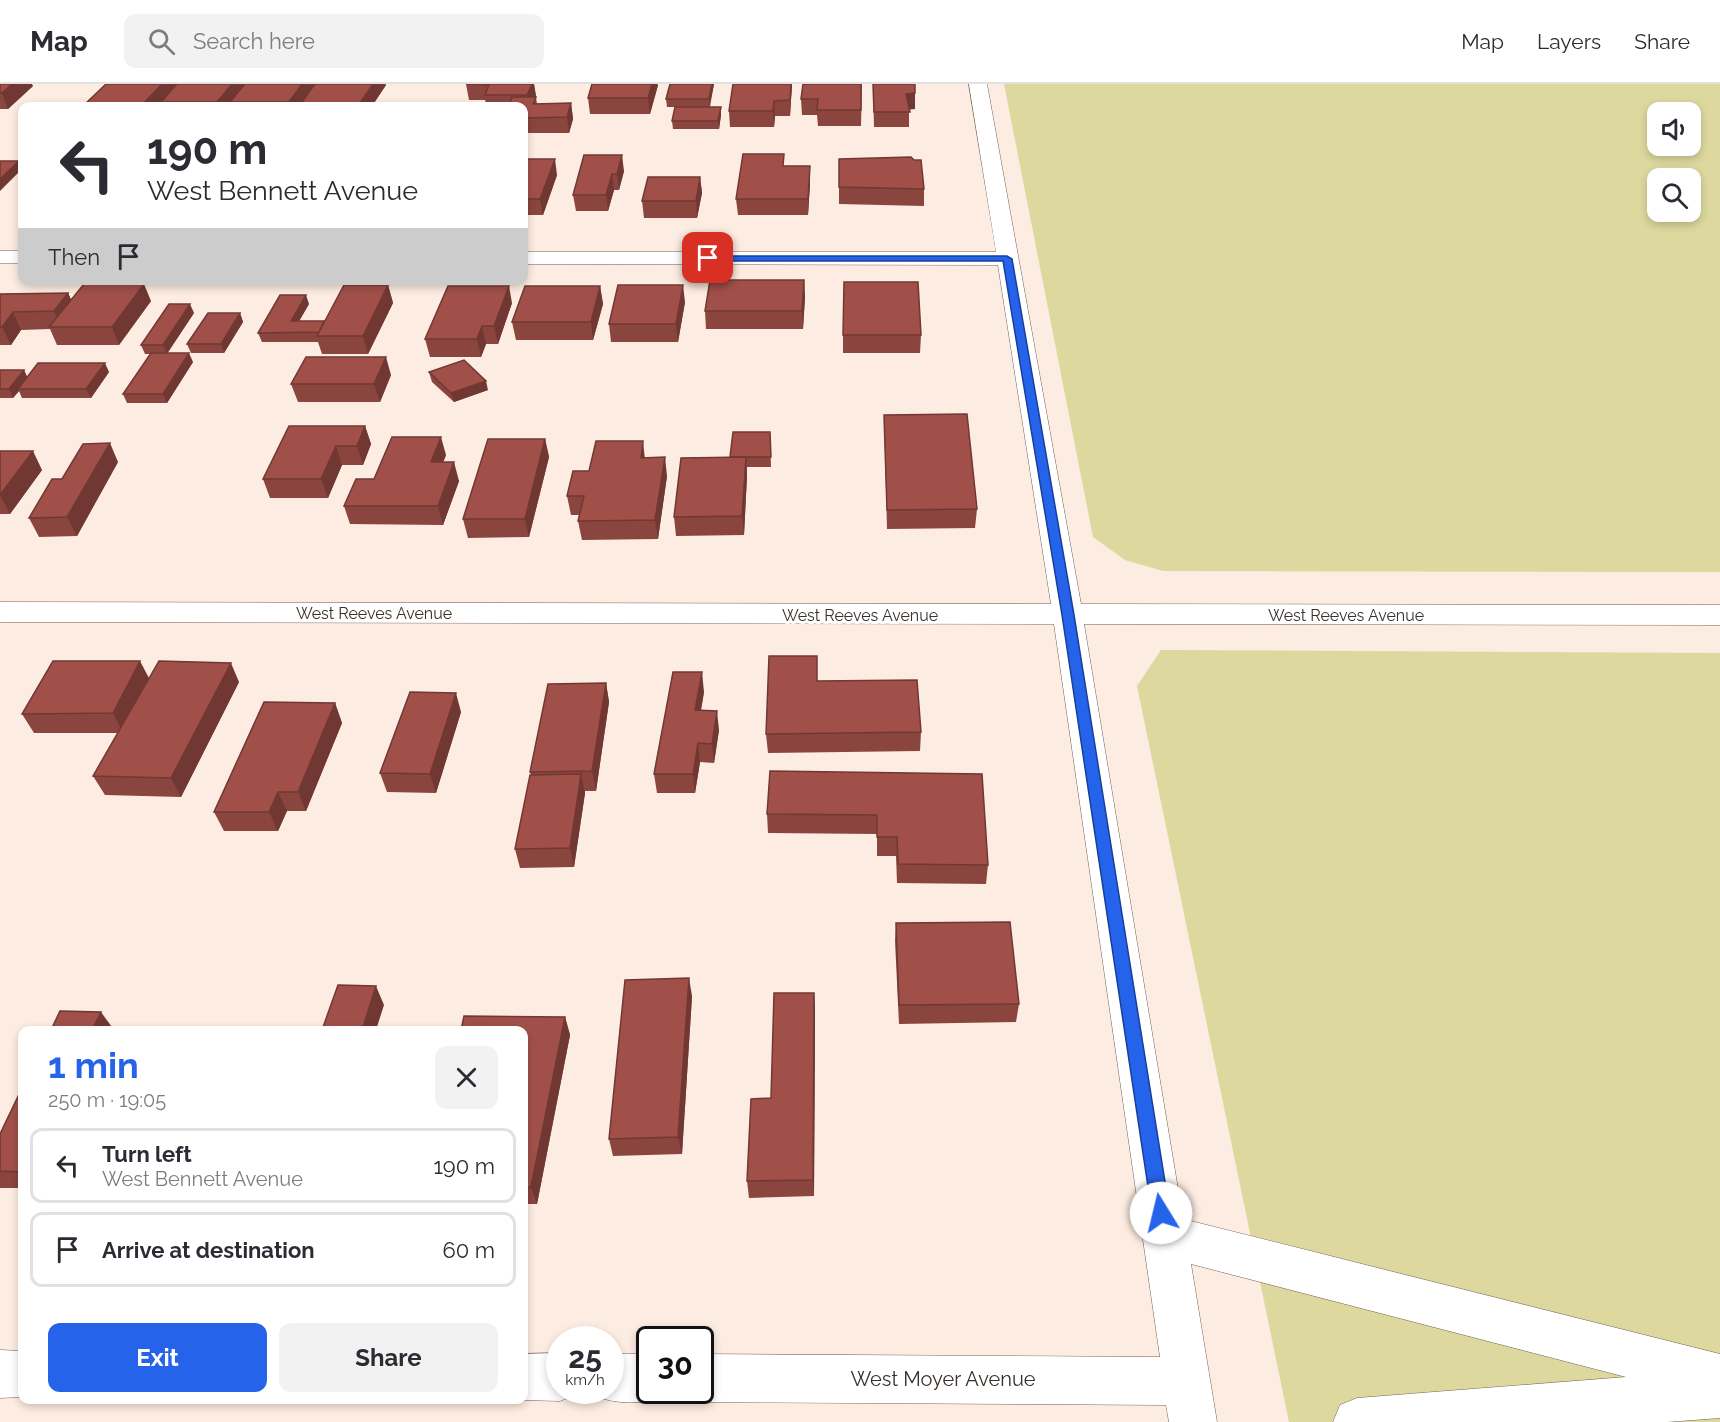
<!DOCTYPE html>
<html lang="en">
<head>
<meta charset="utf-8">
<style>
	body { margin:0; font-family:Raleway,sans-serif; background:#f2f2f3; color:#2b2b33; height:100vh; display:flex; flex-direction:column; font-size:22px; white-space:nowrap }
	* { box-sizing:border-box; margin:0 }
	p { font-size:20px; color:#7c7c81 }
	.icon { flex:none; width:33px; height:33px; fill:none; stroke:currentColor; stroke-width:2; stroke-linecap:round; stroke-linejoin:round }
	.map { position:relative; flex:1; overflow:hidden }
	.panel { position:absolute; left:18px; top:942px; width:510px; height:378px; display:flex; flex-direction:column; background:#fff; border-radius:12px; box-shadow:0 3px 9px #0003 }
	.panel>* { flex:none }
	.top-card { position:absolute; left:18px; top:18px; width:510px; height:183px; border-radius:12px; box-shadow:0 3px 9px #0003; background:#fff; color:#2b2b33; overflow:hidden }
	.fabs { position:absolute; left:1647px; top:18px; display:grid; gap:12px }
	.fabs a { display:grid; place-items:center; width:54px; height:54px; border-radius:12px; background:#fff; box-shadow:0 3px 9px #0003; font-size:30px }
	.speed { position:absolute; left:546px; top:1242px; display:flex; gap:12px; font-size:30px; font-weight:700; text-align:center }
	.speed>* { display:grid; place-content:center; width:78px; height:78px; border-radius:50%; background:#fff; box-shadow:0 3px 9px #0003; line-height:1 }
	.speed small { font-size:15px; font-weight:400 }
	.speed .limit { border:3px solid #111; border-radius:9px; background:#fff; color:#111 }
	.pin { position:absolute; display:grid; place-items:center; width:51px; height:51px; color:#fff; margin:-26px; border-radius:12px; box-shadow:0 3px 9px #0006 }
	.me { position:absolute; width:66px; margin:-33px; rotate:351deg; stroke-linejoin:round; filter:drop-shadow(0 0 4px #0008) }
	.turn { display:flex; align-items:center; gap:21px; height:126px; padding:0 30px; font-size:27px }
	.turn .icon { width:78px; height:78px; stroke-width:2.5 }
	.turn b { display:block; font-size:42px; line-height:51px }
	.then { display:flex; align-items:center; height:57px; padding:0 30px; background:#0003; gap:12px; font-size:22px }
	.round { display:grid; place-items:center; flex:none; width:63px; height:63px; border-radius:12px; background:#f2f2f3 }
	.head { display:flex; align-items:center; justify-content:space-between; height:102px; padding:0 30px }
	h1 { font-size:36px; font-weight:700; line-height:45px; color:#2563eb }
	.cta { display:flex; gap:12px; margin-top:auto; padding:12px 30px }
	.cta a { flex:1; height:69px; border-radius:12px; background:#2563eb; color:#fff; font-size:24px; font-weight:700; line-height:69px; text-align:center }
	.cta a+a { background:#f2f2f3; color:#2b2b33 }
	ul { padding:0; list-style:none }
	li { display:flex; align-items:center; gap:18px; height:75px; margin:0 12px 9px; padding:0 18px; border:3px solid #e1e1e2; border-radius:12px }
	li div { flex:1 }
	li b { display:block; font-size:22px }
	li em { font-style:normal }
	header { display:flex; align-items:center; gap:36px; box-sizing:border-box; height:84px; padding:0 30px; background:#fff; border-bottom:2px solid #e1e1e2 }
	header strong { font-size:28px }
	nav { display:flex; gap:33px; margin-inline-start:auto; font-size:21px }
	.search { width:420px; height:54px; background:#f2f2f3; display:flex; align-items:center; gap:15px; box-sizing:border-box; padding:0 21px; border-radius:12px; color:#7c7c81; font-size:22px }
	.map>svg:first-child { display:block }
	.green { fill:#dcd89e; fill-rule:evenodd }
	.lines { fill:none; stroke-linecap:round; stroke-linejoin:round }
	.minor-casing { stroke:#746156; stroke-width:1 }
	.minor { fill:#fff; fill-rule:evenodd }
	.wall { fill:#8a453f }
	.shaded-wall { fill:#713833 }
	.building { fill:#a15049; stroke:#713833; stroke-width:1.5 }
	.route { fill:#2563eb; stroke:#184099; stroke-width:1.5 }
	.labels { text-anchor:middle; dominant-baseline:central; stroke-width:6; stroke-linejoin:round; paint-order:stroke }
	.street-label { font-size:16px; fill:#39312b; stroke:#fff }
	.near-street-label { font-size:20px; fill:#39312b; stroke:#fff }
</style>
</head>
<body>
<header>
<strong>Map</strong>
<div class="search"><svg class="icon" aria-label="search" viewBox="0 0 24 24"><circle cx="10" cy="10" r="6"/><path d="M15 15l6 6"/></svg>Search here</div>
<nav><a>Map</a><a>Layers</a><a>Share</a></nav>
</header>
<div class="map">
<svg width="1720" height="1338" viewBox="0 0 1720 1338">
	<rect width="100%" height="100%" fill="#fdece1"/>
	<!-- green -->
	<g class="green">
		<path d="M1004,0H1720V488L1163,487L1125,476L1093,453ZM1658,28H1690V62H1658ZM1658,94H1690V128H1658Z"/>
		<path d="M1161,566L1720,569V1338H1289L1137,602Z"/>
	</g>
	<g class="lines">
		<defs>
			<g id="minor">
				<path d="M969,0H987L1081,520L1720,521V541L1084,540L1183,1135L1720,1270V1334L1667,1338H1333L1340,1321L1357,1314L1626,1293L1191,1180L1217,1338H1169L1166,1321L700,1318L683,1311L682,1306H700V1270L1160,1273L1054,540L0,538V518L1051,520L998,181L524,180V168H996Z"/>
				<rect x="0" y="167" width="22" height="12"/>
				<path d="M0,1266L22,1267V1313L0,1314Z"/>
				<path d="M560,1269V1306H578L577,1310L560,1317L521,1316H524V1270Z"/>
				<path d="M610,1270H650V1306H668L667,1311C643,1321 617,1321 593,1311L592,1306H610Z"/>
			</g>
		</defs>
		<!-- minor casing -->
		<use href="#minor" class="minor-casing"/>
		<!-- minor -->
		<use href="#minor" class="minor"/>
	</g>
	<!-- wall -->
	<g class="wall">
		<path d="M0,0L33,2L8,25H0Z"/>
		<path d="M106,0H385L386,1L372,22H163L162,21Z"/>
		<path d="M466,0H534L537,20L571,19L573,35L569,49H524V22H487L485,16H469Z"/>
		<path d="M592,0H657L658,1L650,30H590L588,14Z"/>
		<path d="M670,0H714L710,23H721V31L719,45H673L672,37L675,23H667L666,15Z"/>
		<path d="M792,0L790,32H775L774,43H730L729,27Z"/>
		<path d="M862,0L861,42H818L817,31H802L801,15Z"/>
		<path d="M873,0L915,25H909V43H874Z"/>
		<path d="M584,71L624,87L619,106H614L608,127H576L573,111Z"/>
		<path d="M524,75L557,91L543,131H524Z"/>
		<path d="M839,75L924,105V122L839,120Z"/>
		<path d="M785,82L810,99L808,131H738L736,115Z"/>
		<path d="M700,93L702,109L697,134H644L642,117Z"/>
		<path d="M804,196L805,213L803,245H706L705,227Z"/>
		<path d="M388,201L393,219L368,270H322L318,258H262L258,249L309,220L299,237L324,238Z"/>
		<path d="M600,202L603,220L593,256H516L512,238Z"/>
		<path d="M68,209L71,216L151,217L119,261H57L50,245L21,246L11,261H0V210Z"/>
		<path d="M685,218L678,258H611L609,240Z"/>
		<path d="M512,219L498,260H486L481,273H430L425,255Z"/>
		<path d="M194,229L167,269L193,278L167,319H127L123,310L151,270H145L141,261Z"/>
		<path d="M240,229L243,238L224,269H191L187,260Z"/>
		<path d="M843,251H921L920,269H843Z"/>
		<path d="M0,286H24L27,293L109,288L91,314H22L19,307L13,314H0Z"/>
		<path d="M429,288L488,306L454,318L432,298Z"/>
		<path d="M391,291L380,318H298L291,300Z"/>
		<path d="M884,331L977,425L975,444L887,445Z"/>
		<path d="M365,342L371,360L363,381H342L328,414H270L263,395Z"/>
		<path d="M770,348L771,383H747V392L744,451L676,452L674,433Z"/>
		<path d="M545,355L549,373L529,453L468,454L463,435Z"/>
		<path d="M0,367L42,386L10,430H0Z"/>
		<path d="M446,371L443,378L459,397L443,441L350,440L344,422L374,395Z"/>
		<path d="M645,374L667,392L658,455L582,456L578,437L580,431H571L567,412L589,387Z"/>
		<path d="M118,378L77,452L39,453L29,434L62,395Z"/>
		<path d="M149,594L239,598L181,713L105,711L93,692L118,649H34L22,630Z"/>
		<path d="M817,597L921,648L920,667L768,669L766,650Z"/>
		<path d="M606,599L609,618L596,707H585V709L574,783L520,784L515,765L531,691L530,688Z"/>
		<path d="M704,608L701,627L719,646L714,679L700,678L695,709H657L654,690Z"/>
		<path d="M335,619L342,639L306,727H287L278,747H224L214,728Z"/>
		<path d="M461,628L436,709L387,708L380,689Z"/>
		<path d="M982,690L988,781L986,800L897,799L896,772H877V750L768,749L767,730Z"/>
		<path d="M896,839L1019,920L1016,938L899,940L895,857Z"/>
		<path d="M814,909L815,927L814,1112L749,1114L747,1097L771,1014Z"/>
		<path d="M692,912L682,1070L613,1072L609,1055Z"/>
		<path d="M565,933L570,951L537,1120H524V946Z"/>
		<path d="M22,1004V1104H0V1050Z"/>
	</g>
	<!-- shaded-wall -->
	<g class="shaded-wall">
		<path d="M12,0H32L33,2L8,25L2,9Z"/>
		<path d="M162,0H182L161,18L162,21L161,22H141Z"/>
		<path d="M232,0H248L230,18L231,22H218L217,18Z"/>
		<path d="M302,0H317L302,22H291L289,18Z"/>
		<path d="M373,0H385L386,1L372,22H358Z"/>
		<path d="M532,0H534L536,12L530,27L527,11Z"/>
		<path d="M652,0H657L658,1L650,30L648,14Z"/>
		<path d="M712,0H714L709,23V15Z"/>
		<path d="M791,0H792L790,32V16Z"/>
		<path d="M915,9V25L906,26V10Z"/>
		<path d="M774,17L775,32L774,43L773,27Z"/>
		<path d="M571,19L573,35L569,49L567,33Z"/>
		<path d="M721,23V31L719,45L718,37Z"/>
		<path d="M622,71L624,87L619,106L617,90Z"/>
		<path d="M555,75L557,91L543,131L540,115Z"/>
		<path d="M19,77L22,85L0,107V95Z"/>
		<path d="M810,82V99L808,131V115Z"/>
		<path d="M612,90L614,106L608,127L606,111Z"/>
		<path d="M700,93L702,109L697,134L696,117Z"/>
		<path d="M804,196L805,213L803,245L802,227Z"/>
		<path d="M144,200L151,217L119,261L112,243Z"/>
		<path d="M388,201L393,219L368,270L363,252Z"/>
		<path d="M683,201L685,218L678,258L676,240Z"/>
		<path d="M509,202L512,219L498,260L494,242Z"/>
		<path d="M600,202L603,220L593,256L591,238Z"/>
		<path d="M68,209L76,226L62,243L54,227Z"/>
		<path d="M306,211L309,220L294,246L291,237Z"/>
		<path d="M190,220L194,229L167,270L163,261Z"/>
		<path d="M13,228L21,246L11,261L2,243Z"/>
		<path d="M240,229L243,238L224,269L221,260Z"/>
		<path d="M482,242L486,260L481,273L477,255Z"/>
		<path d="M189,269L193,278L167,319L163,310Z"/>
		<path d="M386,273L391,291L380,318L374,300Z"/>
		<path d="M105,279L109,288L91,314L86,305Z"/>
		<path d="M24,286L28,295L18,305L19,307L13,314L9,305Z"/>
		<path d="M486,297L488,306L454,318L451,309Z"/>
		<path d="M365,342L371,360L363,381L357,362Z"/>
		<path d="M441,353L446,371L436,397L431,378Z"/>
		<path d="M545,355L549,373L529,453L525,435Z"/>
		<path d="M643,357L645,376L641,374Z"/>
		<path d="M110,359L118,378L77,452L67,433Z"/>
		<path d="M336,362L342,381L328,414L321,395Z"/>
		<path d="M33,367L42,386L10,430L0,411Z"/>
		<path d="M665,373L667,392L658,455L655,436Z"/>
		<path d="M746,373L747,392L744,451L742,432Z"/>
		<path d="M454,378L459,397L443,441L438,422Z"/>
		<path d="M140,577L150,596L123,649L113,629Z"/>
		<path d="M231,579L239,598L181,713L171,694Z"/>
		<path d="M702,588L704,608L697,645L695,626Z"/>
		<path d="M606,599L609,618L596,707L592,687Z"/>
		<path d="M456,609L461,628L436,709L430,690Z"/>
		<path d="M335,619L342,639L306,727L298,708Z"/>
		<path d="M717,627L719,646L714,679L712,660Z"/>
		<path d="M698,659L700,678L695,709L693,690Z"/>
		<path d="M581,690L585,709L574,783L570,764Z"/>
		<path d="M278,708L287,727L278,747L269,728Z"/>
		<path d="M689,894L692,912L682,1070L678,1053Z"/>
		<path d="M376,902L384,921L376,946H362Z"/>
		<path d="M814,909L815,927L814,1112L813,1096Z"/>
		<path d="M101,928L114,946H92Z"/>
		<path d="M565,933L570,951L537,1120L531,1103Z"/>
	</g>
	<!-- building -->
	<g class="building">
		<path d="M0,0H12L2,9H0Z"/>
		<path d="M106,0H162L141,22H83Z"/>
		<path d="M177,0H232L217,18H161Z"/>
		<path d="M245,0H302L289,18H230Z"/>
		<path d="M315,0H373L358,22H299Z"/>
		<path d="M466,0H532L527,11H485L489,1Z"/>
		<path d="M592,0H652L648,14H588Z"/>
		<path d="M670,0H712L709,15H666Z"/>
		<path d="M733,0H791L790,16L774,17L773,27H729Z"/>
		<path d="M803,0H861V26H817L818,15H801Z"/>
		<path d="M873,0H915V9L906,10L910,28H874Z"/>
		<path d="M512,13H536L533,20L571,19L567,33L524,34V22H503H509Z"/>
		<path d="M675,23H721L718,37H672Z"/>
		<path d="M743,70H784L783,82H810L808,115H736Z"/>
		<path d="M584,71H622L617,90H612L606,111H573Z"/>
		<path d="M911,73L914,76H921L924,105L839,103V75Z"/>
		<path d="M524,75H555L540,115H524Z"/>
		<path d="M0,77H19L0,95Z"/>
		<path d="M648,93H700L696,117H642Z"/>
		<path d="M710,196H804L802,227H705Z"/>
		<path d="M844,198H918L921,251H843Z"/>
		<path d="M84,200H144L112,243H49Z"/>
		<path d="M344,201H388L363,252H317Z"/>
		<path d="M618,201H683L676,240H609Z"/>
		<path d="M448,202H509L494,242H482L477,255H425Z"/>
		<path d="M525,202H600L591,238H512Z"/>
		<path d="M68,209L54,227L13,228L2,243H0V210Z"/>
		<path d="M280,211H306L291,237H324L319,248L258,249Z"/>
		<path d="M169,220H190L163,261H141Z"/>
		<path d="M208,229H240L221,260H187Z"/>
		<path d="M151,269H189L163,310H123Z"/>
		<path d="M306,273H386L374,300H291Z"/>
		<path d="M464,276L486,297L451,309L429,288Z"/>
		<path d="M38,279H105L86,305H18Z"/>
		<path d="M0,286H24L9,305H0Z"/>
		<path d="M967,330L977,425L887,426L884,331Z"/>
		<path d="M289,342H365L357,362H336L321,395H263Z"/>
		<path d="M733,348H770L771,373H730Z"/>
		<path d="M392,353H441L431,378H454L438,422H344L356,395H374Z"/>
		<path d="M488,355H545L525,435H463Z"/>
		<path d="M596,357H643L641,374L665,373L655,436L578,437L584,412H567L573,387H589Z"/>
		<path d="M110,359L67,433L29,434L52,395H62L83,360Z"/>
		<path d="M0,367H33L0,411Z"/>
		<path d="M746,373L742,432L674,433L681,374Z"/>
		<path d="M769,572H817V597L917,596L921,648L766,650Z"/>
		<path d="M53,577H140L113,629L22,630Z"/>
		<path d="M159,577L231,579L171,694L93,692Z"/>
		<path d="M673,588H702L695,626L717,627L712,660L698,659L693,690H654Z"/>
		<path d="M606,599L592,687L530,688L548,600Z"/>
		<path d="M410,608L456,609L430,690L380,689Z"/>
		<path d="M264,618L335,619L298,708H278L269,728H214Z"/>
		<path d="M770,687L982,690L988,781L898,780L897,753H877V731L767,730Z"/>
		<path d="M581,690L570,764L515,765L530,691Z"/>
		<path d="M1010,838L1019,920L899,921L896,839Z"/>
		<path d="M689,894L678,1053L609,1055L625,896Z"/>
		<path d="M338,901L376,902L362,946H322Z"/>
		<path d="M774,909H814L813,1096L747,1097L751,1015L771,1014Z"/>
		<path d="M60,927L101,928L92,946H51Z"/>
		<path d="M464,932L565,933L531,1103H524V946H461Z"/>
		<path d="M22,1004V1088L0,1087V1050Z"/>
	</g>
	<!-- route -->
	<path class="route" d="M705,172H1007L1012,175L1074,531L1170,1129L1167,1135L1161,1138L1155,1135L1152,1129L1062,531L1003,177H708L703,174Z"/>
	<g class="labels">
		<!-- street labels -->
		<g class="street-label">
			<text x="374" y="529">West Reeves Avenue</text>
			<text x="860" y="531">West Reeves Avenue</text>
			<text x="1346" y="531">West Reeves Avenue</text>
		</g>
		<!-- near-street labels -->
		<g class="near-street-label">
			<text x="943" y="1295">West Moyer Avenue</text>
		</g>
	</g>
</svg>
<div class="fabs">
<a><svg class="icon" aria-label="sound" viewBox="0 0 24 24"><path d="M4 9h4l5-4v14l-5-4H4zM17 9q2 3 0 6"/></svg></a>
<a><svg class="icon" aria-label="search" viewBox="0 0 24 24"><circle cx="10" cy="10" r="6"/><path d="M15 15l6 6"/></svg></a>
</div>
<div class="speed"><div>25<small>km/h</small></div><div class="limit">30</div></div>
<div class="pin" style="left:708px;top:174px;background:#d93025"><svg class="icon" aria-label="arrive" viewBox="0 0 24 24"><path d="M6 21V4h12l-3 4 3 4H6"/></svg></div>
<svg class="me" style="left:1161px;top:1129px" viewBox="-20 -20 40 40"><circle r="19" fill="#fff"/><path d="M0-13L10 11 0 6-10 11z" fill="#2563eb"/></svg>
<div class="top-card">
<div class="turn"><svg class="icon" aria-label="left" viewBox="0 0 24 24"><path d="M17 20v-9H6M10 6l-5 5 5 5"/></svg><div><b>190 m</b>West Bennett Avenue</div></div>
<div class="then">Then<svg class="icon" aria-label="arrive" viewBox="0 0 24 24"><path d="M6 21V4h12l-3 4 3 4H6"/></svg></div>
</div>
<section class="panel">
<div class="head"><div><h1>1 min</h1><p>250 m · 19:05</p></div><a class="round"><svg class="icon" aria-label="close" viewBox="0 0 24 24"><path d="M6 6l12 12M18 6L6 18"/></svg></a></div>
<ul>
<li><svg class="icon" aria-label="left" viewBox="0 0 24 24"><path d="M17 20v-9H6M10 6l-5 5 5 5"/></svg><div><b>Turn left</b><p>West Bennett Avenue</p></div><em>190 m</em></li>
<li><svg class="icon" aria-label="arrive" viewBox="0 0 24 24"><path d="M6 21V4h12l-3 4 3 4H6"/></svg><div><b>Arrive at destination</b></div><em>60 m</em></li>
</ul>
<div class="cta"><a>Exit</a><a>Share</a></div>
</section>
</div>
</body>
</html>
